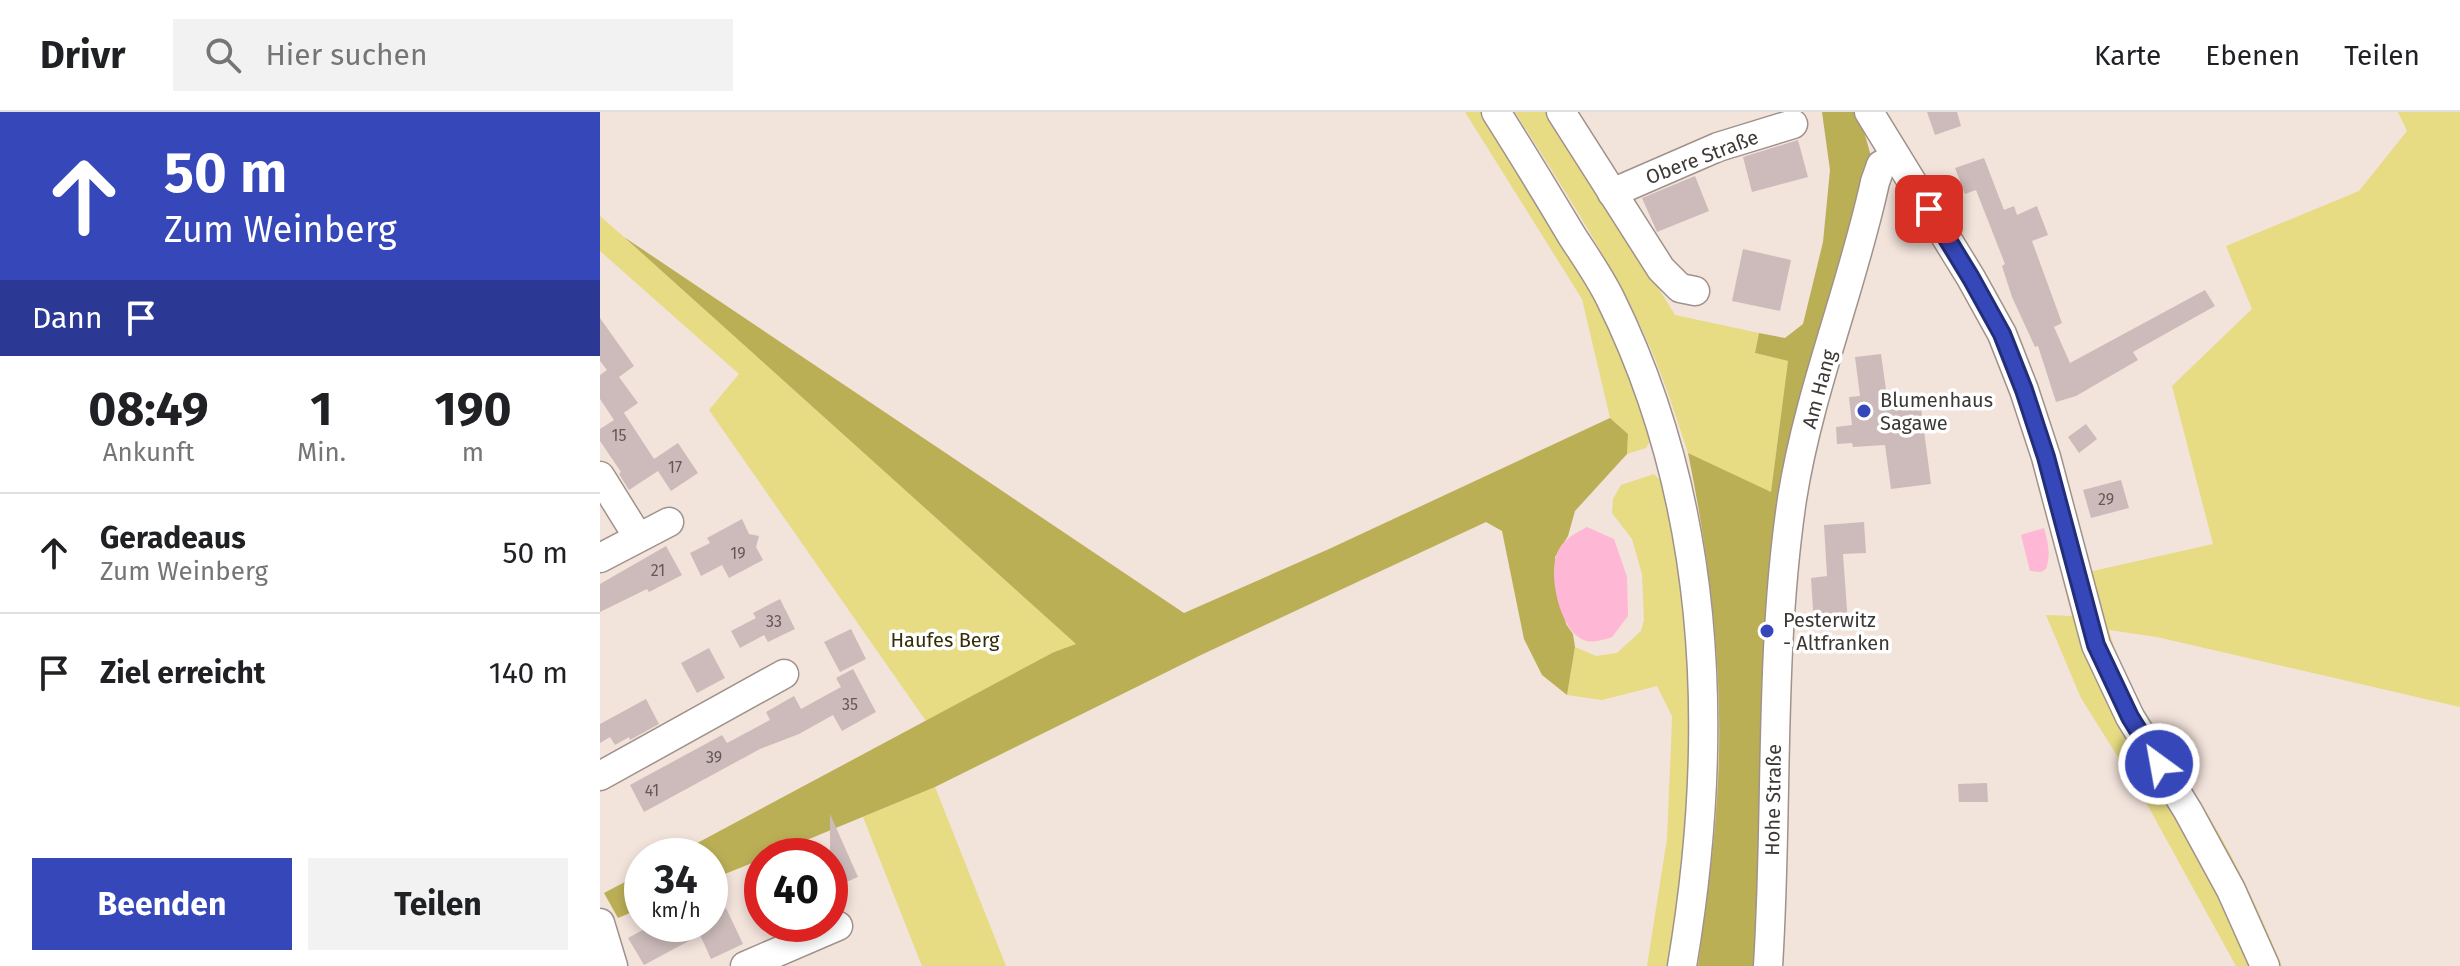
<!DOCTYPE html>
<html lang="de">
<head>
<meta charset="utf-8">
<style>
	body { margin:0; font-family:"Fira Sans",sans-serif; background:#f2f2f2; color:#202124; height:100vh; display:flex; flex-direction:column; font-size:30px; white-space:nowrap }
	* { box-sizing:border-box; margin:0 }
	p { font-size:26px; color:#757577 }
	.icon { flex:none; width:44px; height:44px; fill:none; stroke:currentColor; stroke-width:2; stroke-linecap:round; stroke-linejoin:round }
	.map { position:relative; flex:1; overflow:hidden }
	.details { display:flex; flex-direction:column; background:#fff; width:600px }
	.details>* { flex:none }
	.banner { background:#3647b9; color:#fff; overflow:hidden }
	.speed { position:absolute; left:24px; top:726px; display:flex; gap:16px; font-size:40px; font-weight:700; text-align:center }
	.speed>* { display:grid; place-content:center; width:104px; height:104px; border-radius:50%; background:#fff; box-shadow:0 4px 12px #0003; line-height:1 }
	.speed small { font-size:20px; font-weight:400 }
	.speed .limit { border:12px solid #d22; background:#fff; color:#111 }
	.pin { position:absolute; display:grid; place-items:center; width:68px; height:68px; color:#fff; margin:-34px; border-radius:16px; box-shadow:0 4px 12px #0006 }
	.me { position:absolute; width:88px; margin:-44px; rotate:328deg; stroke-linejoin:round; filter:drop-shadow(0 0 6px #0008) }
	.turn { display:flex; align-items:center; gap:28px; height:168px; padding:0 32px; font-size:36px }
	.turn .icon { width:104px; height:104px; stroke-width:2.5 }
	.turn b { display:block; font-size:56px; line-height:68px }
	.then { display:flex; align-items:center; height:76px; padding:0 32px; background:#0003; gap:16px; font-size:30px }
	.eta { display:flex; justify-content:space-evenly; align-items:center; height:136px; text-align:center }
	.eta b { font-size:48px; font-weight:700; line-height:56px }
	.cta { display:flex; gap:16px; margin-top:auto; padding:16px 32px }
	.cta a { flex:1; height:92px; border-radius:0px; background:#3647b9; color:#fff; font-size:32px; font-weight:700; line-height:92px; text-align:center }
	.cta a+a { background:#f2f2f2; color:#202124 }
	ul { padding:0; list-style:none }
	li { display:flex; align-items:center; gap:24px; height:120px; padding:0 32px; border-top:2px solid #e0e0e0 }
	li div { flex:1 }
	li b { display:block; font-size:30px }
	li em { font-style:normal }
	header { display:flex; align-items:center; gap:48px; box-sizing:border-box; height:112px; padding:0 40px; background:#fff; border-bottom:2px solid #e0e0e0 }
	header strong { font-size:38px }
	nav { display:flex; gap:44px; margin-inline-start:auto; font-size:28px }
	.search { width:560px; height:72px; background:#f2f2f2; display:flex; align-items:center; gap:20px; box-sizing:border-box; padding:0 28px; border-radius:0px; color:#757577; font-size:30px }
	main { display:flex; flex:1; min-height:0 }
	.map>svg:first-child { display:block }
	.green { fill:#e7db83 }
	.forest { fill:#bbaf56 }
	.water { fill:#feb7d4 }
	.building { fill:#cdbbbb }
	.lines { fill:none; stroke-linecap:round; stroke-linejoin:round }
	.minor-casing { stroke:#a0928b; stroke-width:31 }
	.minor { stroke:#fff; stroke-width:28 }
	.route-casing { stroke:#232e78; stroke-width:20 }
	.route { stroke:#3647b9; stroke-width:14 }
	.poi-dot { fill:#3647b9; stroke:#fff; stroke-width:3 }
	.labels { text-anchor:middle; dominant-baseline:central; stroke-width:7; stroke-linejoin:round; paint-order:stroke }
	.number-label { font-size:16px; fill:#625956 }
	.street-label { font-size:20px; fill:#3e3835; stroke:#fff }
	.poi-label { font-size:20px; fill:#3e3835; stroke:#fff; text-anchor:start }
	.park-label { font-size:20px; fill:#342e06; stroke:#fff }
</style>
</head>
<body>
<header>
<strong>Drivr</strong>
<div class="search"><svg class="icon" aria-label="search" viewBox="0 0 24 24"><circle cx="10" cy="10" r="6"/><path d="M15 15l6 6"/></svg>Hier suchen</div>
<nav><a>Karte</a><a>Ebenen</a><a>Teilen</a></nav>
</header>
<main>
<section class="details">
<div class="banner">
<div class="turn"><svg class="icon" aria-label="ahead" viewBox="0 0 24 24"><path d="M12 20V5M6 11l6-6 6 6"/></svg><div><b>50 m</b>Zum Weinberg</div></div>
<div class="then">Dann<svg class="icon" aria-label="arrive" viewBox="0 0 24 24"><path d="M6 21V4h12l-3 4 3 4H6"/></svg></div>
</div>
<div class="eta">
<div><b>08:49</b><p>Ankunft</p></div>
<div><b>1</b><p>Min.</p></div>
<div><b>190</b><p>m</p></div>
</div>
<ul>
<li><svg class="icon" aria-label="ahead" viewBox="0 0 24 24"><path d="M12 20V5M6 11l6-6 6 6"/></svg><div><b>Geradeaus</b><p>Zum Weinberg</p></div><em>50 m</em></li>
<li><svg class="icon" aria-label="arrive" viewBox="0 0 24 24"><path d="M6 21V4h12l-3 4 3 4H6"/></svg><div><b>Ziel erreicht</b></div><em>140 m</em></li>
</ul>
<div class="cta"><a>Beenden</a><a>Teilen</a></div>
</section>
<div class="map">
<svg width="1860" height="854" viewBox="0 0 1860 854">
	<rect width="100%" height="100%" fill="#f2e3db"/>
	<!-- green -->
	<g class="green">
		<path d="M865,0H881L1001,193L1052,325L1046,336L1027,342L1028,322L1010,306L982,187Z"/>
		<path d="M915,0H949L1075,203L1159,221L1155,241L1188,249L1171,381L1088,341C1073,295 1058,248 1036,205C1001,134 957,67 915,0Z"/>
		<path d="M1798,0H1860V595L1557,525L1509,518C1530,595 1584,658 1622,727C1645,768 1664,811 1682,854H1636L1543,685L1481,586L1446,503L1472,504L1462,466L1613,432L1572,274L1652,197L1626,134L1759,79L1807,19Z"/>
		<path d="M0,104L24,125L476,532L454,540L326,609L109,298L139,262L0,139Z"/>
		<path d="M1054,362L1066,374L1078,435L1092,597L1086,728L1071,854H1047L1067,727L1071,634L1072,604L1057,574L1002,588L967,583L975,535L996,544L1017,541L1041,519L1044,508L1042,462L1032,427L1012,401L1013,387L1021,373Z"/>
		<path d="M335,675L406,854H322L263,705Z"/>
	</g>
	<!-- forest -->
	<g class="forest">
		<path d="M1222,0H1255L1263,16L1271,44L1267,85L1206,298L1158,854H1098C1105,798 1114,741 1117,685C1125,570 1111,454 1088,341L1171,380L1188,249L1155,241L1159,221L1185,226L1203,212L1223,130L1230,58Z"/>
		<path d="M24,125L584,501L729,437L1010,306L1028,322L1027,342L975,399L968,424L955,445L966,512L973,522L975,535L967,583L942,563L924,527L902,419L886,410L601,543L335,675L168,744H162V747L110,768V744H73L454,540L476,532Z"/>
		<path d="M42,761V796L18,806L4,781Z"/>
	</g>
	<!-- water -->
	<g class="water">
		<path d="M987,415L1014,427L1027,465L1028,504L1012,525C1005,527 994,531 987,529C961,523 949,467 956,445C960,429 974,422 987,415Z"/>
		<path d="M1444,416C1448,431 1451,442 1446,457L1441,460L1430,459L1421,423Z"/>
	</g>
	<!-- building -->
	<g class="building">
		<path d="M1327,0H1357L1361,14L1335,23Z"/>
		<path d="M1198,28L1208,65L1152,80L1143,45Z"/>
		<path d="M1384,46L1404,98L1414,94L1417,103L1437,94L1448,123L1432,129L1462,211L1454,215L1470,251L1605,178L1615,194L1533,240L1538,248L1476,284L1456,290L1438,234L1435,235L1412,185L1402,154L1405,152L1376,78L1365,82L1355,56Z"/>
		<path d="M1095,64L1109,99L1057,120L1042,86Z"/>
		<path d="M1143,137L1191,148L1180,199L1132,189Z"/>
		<path d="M0,206L34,254L19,265L38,291L22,302L24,301L54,347L78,331L98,361L71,379L58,359L29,378L19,362L21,360L0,329V317L14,308L0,287V263L7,258L0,249Z"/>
		<path d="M1281,242L1288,292L1320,288L1331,372L1291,377L1285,333L1253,335L1252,331L1237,332L1236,315L1252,313L1249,285L1260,284L1255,245Z"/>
		<path d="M1486,312L1497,327L1479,341L1468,325Z"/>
		<path d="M1521,368L1529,396L1491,406L1483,378Z"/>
		<path d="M142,407L149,422L159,424L156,435L163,448L129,466L122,453L101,464L90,441L110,431L107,426Z"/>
		<path d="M1264,410L1266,441L1243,442L1248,512L1214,514L1211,466L1227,464L1224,413Z"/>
		<path d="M66,434L82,463L49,480L47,477L0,500V472Z"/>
		<path d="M180,487L195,517L168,530L164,523L140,536L131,519L156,506L153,501Z"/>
		<path d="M251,517L266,547L240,560L224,530Z"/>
		<path d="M109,536L125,566L97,581L81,551Z"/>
		<path d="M253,557L276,600L242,619L233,603L199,622L160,637L44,700L30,673L122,623L127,631L170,608L166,600L194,584L201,597L241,575L236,566Z"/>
		<path d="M46,587L59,612L30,628L29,625L15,633L10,625L0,631V612Z"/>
		<path d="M1387,671L1388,690H1359L1358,672Z"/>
		<path d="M230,702L258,765L230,777Z"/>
		<path d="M126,796L143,832L111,847L100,823L44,853L28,826L54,812H110V803Z"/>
	</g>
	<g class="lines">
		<defs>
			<g id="minor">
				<path d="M896,0C922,41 947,82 972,124C985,144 999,164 1010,186C1113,394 1120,629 1082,854"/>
				<path d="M961,0L1061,157L1080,176L1095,179"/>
				<path d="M1269,0L1371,166L1402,222L1424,278L1446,345L1496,533L1530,605L1588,699L1631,778L1665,854"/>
				<path d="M1012,81L1118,35L1193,12"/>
				<path d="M0,364L38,425"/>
				<path d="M0,446L69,410"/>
				<path d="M0,664L184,562"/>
				<path d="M0,811L13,854"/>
				<path d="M145,854L238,814"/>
				<path d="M1168,854C1178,698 1169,542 1192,387C1209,279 1252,176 1275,70L1281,53L1296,45"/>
			</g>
		</defs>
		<!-- minor casing -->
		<use href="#minor" class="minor-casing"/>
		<!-- minor -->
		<use href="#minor" class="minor"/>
	</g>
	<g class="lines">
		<defs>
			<path id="route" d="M1329,97L1371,166L1402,222L1424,278L1446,345L1496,533L1530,605L1559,652"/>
		</defs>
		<!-- route casing -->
		<use href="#route" class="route-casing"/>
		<!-- route -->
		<use href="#route" class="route"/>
	</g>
	<!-- markers -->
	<g class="poi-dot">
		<circle cx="1264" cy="299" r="8"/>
		<circle cx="1167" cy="519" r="8"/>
	</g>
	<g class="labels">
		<!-- number labels -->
		<g class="number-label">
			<text x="19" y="323">15</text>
			<text x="75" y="355">17</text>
			<text x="1506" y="387">29</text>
			<text x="138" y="441">19</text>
			<text x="58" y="458">21</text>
			<text x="174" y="509">33</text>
			<text x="250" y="592">35</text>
			<text x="114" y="645">39</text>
			<text x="52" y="678">41</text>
		</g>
		<!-- street labels -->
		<g class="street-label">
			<text transform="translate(1102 45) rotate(-21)">Obere Straße</text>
			<text transform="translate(1219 277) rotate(-75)">Am Hang</text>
			<text transform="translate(1173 688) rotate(-89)">Hohe Straße</text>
		</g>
		<!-- poi labels -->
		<g class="poi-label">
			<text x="1280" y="288">Blumenhaus<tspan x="1280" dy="23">Sagawe</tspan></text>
			<text x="1183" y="508">Pesterwitz<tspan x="1183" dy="23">- Altfranken</tspan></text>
		</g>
		<!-- park labels -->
		<g class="park-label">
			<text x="345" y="528">Haufes Berg</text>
		</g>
	</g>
</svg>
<div class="speed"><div>34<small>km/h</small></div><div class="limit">40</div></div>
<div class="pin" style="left:1329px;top:97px;background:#d93025"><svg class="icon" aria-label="arrive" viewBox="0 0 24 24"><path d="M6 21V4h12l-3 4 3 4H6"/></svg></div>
<svg class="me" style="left:1559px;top:652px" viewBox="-20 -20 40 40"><circle r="17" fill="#3647b9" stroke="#fff" stroke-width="3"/><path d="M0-11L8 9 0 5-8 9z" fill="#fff"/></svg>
</div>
</main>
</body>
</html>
